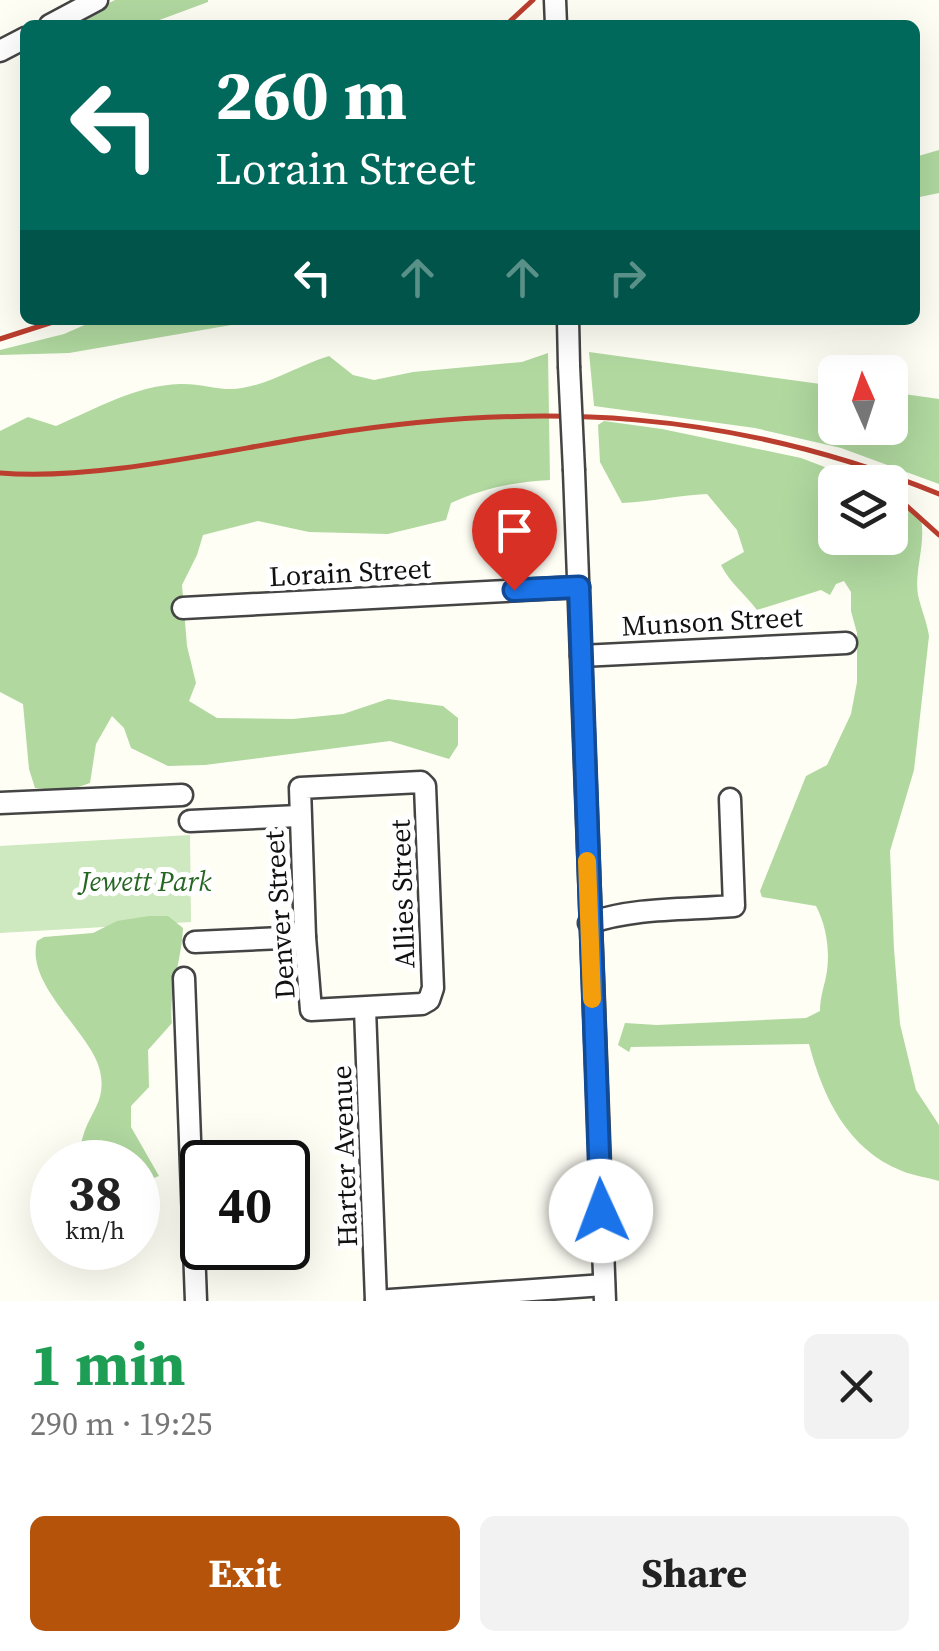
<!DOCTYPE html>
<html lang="en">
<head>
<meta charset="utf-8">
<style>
	body { margin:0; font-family:"Source Serif 4",serif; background:#f2f2f2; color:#222; height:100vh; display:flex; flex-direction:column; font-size:38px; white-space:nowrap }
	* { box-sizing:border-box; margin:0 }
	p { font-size:32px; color:#767676 }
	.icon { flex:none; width:55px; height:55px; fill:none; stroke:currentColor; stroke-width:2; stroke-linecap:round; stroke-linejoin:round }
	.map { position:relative; height:1301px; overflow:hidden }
	.details { display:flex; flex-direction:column; background:#fff; flex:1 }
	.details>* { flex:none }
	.hud { position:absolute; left:20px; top:20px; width:900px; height:305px; border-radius:15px; box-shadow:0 10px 40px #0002; background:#00695c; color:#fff; overflow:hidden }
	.needle { width:65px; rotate:357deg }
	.tools { position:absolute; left:818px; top:355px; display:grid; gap:20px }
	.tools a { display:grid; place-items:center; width:90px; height:90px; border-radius:15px; background:#fff; box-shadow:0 10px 40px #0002; font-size:50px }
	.speed { position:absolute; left:30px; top:1140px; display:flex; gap:20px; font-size:50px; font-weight:700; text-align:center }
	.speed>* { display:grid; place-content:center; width:130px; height:130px; border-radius:50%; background:#fff; box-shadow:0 10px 40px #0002; line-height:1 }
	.speed small { font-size:25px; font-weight:400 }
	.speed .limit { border:5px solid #111; border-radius:15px; background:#fff; color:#111 }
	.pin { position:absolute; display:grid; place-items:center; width:85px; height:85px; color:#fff; margin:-102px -42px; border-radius:50% 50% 50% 0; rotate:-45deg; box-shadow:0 0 10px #0007 }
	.pin .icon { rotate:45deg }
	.me { position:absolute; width:110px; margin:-55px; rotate:358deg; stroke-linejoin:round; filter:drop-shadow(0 0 8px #0008) }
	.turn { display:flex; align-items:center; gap:35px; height:210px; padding:0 30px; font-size:45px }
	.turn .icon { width:130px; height:130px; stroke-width:2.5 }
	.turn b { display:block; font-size:70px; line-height:85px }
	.lanes { display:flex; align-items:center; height:95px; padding:0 30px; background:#0003; justify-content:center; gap:50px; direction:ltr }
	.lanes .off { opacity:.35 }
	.round { display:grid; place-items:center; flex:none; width:105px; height:105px; border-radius:15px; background:#f2f2f2 }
	.headline { display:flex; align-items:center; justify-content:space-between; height:170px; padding:0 30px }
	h1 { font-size:60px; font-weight:700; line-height:75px; color:#1e9e55 }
	.action { display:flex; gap:20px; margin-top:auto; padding:20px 30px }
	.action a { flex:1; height:115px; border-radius:15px; background:#b45309; color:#fff; font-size:40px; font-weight:700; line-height:115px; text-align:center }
	.action a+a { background:#f2f2f2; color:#222 }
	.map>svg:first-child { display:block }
	.green { fill:#cee8bf }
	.forest { fill:#b0d89f }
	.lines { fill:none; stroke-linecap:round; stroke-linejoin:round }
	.minor-casing { stroke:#444; stroke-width:25 }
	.minor { stroke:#fff; stroke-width:20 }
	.rail { stroke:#bb3e2e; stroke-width:5 }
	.minor-bridge-casing { stroke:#444; stroke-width:25; stroke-linecap:butt }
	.minor-bridge { stroke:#fff; stroke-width:20 }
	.route-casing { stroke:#114b97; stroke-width:25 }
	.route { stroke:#1a73e8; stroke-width:18 }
	.slow { stroke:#f59e0b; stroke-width:18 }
	.labels { text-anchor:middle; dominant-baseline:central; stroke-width:10; stroke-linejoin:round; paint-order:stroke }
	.street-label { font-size:28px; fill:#111; stroke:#fff }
	.park-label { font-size:28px; font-style:italic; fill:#266623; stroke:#fff }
</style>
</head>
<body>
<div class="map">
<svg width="939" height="1301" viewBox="0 0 939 1301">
	<rect width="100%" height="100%" fill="#fefef5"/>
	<!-- green -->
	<path class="green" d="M190,835L191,922L0,933V846Z"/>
	<!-- forest -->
	<g class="forest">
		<path d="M115,0H208V2L146,25H63Z"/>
		<path d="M939,150V193L915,198V157Z"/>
		<path d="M96,320H261L69,353L0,355V350L64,334Z"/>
		<path d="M589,352L835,386V428H890V392L939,399V484L841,448L755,428L594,406Z"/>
		<path d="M548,353L550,480C514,482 484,488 451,503L446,520L388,534L309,532L258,521L203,535L197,555L182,585L187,646L196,683L189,701L217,718L293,719L343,714L388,699L443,706L458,718V745L449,759L390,741L205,765L168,766L131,748L124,728L112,716L96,744L90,783L67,791L35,788L29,769L23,704L0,692V431L28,417L56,426C95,409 137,385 180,384C201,383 222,392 242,388C273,383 299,365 329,356L353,375L374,380L413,372L522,362Z"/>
		<path d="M604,421L662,429L801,458L864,482H835V538H890V498L921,519C926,545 914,570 918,595C921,609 927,622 929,636L914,770L890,851L894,949L900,1024L916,1090L939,1125V1181C927,1177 914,1176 902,1171C847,1149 823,1097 809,1044L631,1047L629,1052L618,1045L625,1023L657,1025L806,1018L820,1011C820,995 825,985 827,971C830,949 826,925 816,906L762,897L760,891L806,776L827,765L851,714L857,682V633L851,611V592L844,581L836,584L830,595L821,590L757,610C745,594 730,583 721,565L744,552L737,530L707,494C678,495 652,502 622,503L600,462L598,425Z"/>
		<path d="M149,916H168L183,928C182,959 168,994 172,1023L148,1050L149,1087L131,1106V1127L159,1176L138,1184V1162H69L77,1159C79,1150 82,1139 85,1130C94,1108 106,1098 100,1071C92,1033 25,986 37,941L44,937L93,933L117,921Z"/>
	</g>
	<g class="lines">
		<defs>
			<g id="minor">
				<path d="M555,0L556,25"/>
				<path d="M50,25L97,0"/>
				<path d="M0,51L25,38"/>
				<path d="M568,320L569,366"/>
				<path d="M574,471L605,1301"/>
				<path d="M183,608L579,587"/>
				<path d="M581,656L846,643"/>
				<path d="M421,782L425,786L433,988L429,1000L422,1004L311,1010L305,937L300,788Z"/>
				<path d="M0,803L182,795"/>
				<path d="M190,821L299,816"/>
				<path d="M589,923C636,907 685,910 734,906L730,799"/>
				<path d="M195,942L305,937"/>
				<path d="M184,978L196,1301"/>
				<path d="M365,1009L376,1301"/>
				<path d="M376,1301L604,1285"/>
			</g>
		</defs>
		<!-- minor casing -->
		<use href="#minor" class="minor-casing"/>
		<!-- minor -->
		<use href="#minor" class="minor"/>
		<!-- rail -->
		<g class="rail">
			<path d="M506,25L533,0"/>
			<path d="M0,339L59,320"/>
			<path d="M0,473C97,481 225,450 323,435C539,400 734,410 939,494"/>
			<path d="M890,491L939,535"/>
		</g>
		<defs>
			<path id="minor-bridge" d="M569,366L574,471"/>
		</defs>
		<!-- minor-bridge casing -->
		<use href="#minor-bridge" class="minor-bridge-casing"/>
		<!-- minor-bridge -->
		<use href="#minor-bridge" class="minor-bridge"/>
	</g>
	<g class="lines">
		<defs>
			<path id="route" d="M514,590L579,587L601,1211"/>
		</defs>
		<!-- route casing -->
		<use href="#route" class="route-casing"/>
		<!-- route -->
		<use href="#route" class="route"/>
		<!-- slow -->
		<path class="slow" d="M587,861L592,999"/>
	</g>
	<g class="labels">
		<!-- street labels -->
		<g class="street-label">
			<text transform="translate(350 572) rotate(-3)">Lorain Street</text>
			<text transform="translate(712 621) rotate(-3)">Munson Street</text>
			<text transform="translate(402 894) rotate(-92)">Allies Street</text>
			<text transform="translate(279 915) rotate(-94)">Denver Street</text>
			<text transform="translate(344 1156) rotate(-92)">Harter Avenue</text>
		</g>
		<!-- park labels -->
		<g class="park-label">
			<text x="146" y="881">Jewett Park</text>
		</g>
	</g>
</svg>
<div class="tools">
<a><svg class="needle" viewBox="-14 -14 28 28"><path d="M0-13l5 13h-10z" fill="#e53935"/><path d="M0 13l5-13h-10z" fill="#767676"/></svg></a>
<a><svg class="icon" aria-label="layers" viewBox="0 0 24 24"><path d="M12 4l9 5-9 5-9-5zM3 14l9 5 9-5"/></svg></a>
</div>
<div class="speed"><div>38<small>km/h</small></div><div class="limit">40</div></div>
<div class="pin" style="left:514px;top:590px;background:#d93025"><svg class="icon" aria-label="arrive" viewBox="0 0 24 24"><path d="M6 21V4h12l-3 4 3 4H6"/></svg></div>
<svg class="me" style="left:601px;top:1211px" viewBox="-20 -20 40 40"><circle r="19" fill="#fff"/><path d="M0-13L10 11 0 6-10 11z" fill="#1a73e8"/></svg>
<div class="hud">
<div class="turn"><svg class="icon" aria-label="left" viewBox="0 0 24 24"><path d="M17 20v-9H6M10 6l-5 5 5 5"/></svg><div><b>260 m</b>Lorain Street</div></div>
<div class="lanes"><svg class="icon" aria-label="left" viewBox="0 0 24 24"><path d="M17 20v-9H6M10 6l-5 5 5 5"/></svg><svg class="icon off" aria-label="ahead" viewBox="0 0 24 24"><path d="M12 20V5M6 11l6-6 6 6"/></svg><svg class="icon off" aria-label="ahead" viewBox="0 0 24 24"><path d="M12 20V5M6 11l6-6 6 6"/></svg><svg class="icon off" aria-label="right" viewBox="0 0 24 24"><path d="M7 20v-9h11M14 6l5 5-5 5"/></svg></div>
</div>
</div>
<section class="details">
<div class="headline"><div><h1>1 min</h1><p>290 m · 19:25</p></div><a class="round"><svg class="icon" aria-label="close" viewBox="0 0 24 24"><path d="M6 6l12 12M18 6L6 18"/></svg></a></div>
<div class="action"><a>Exit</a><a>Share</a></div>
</section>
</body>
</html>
